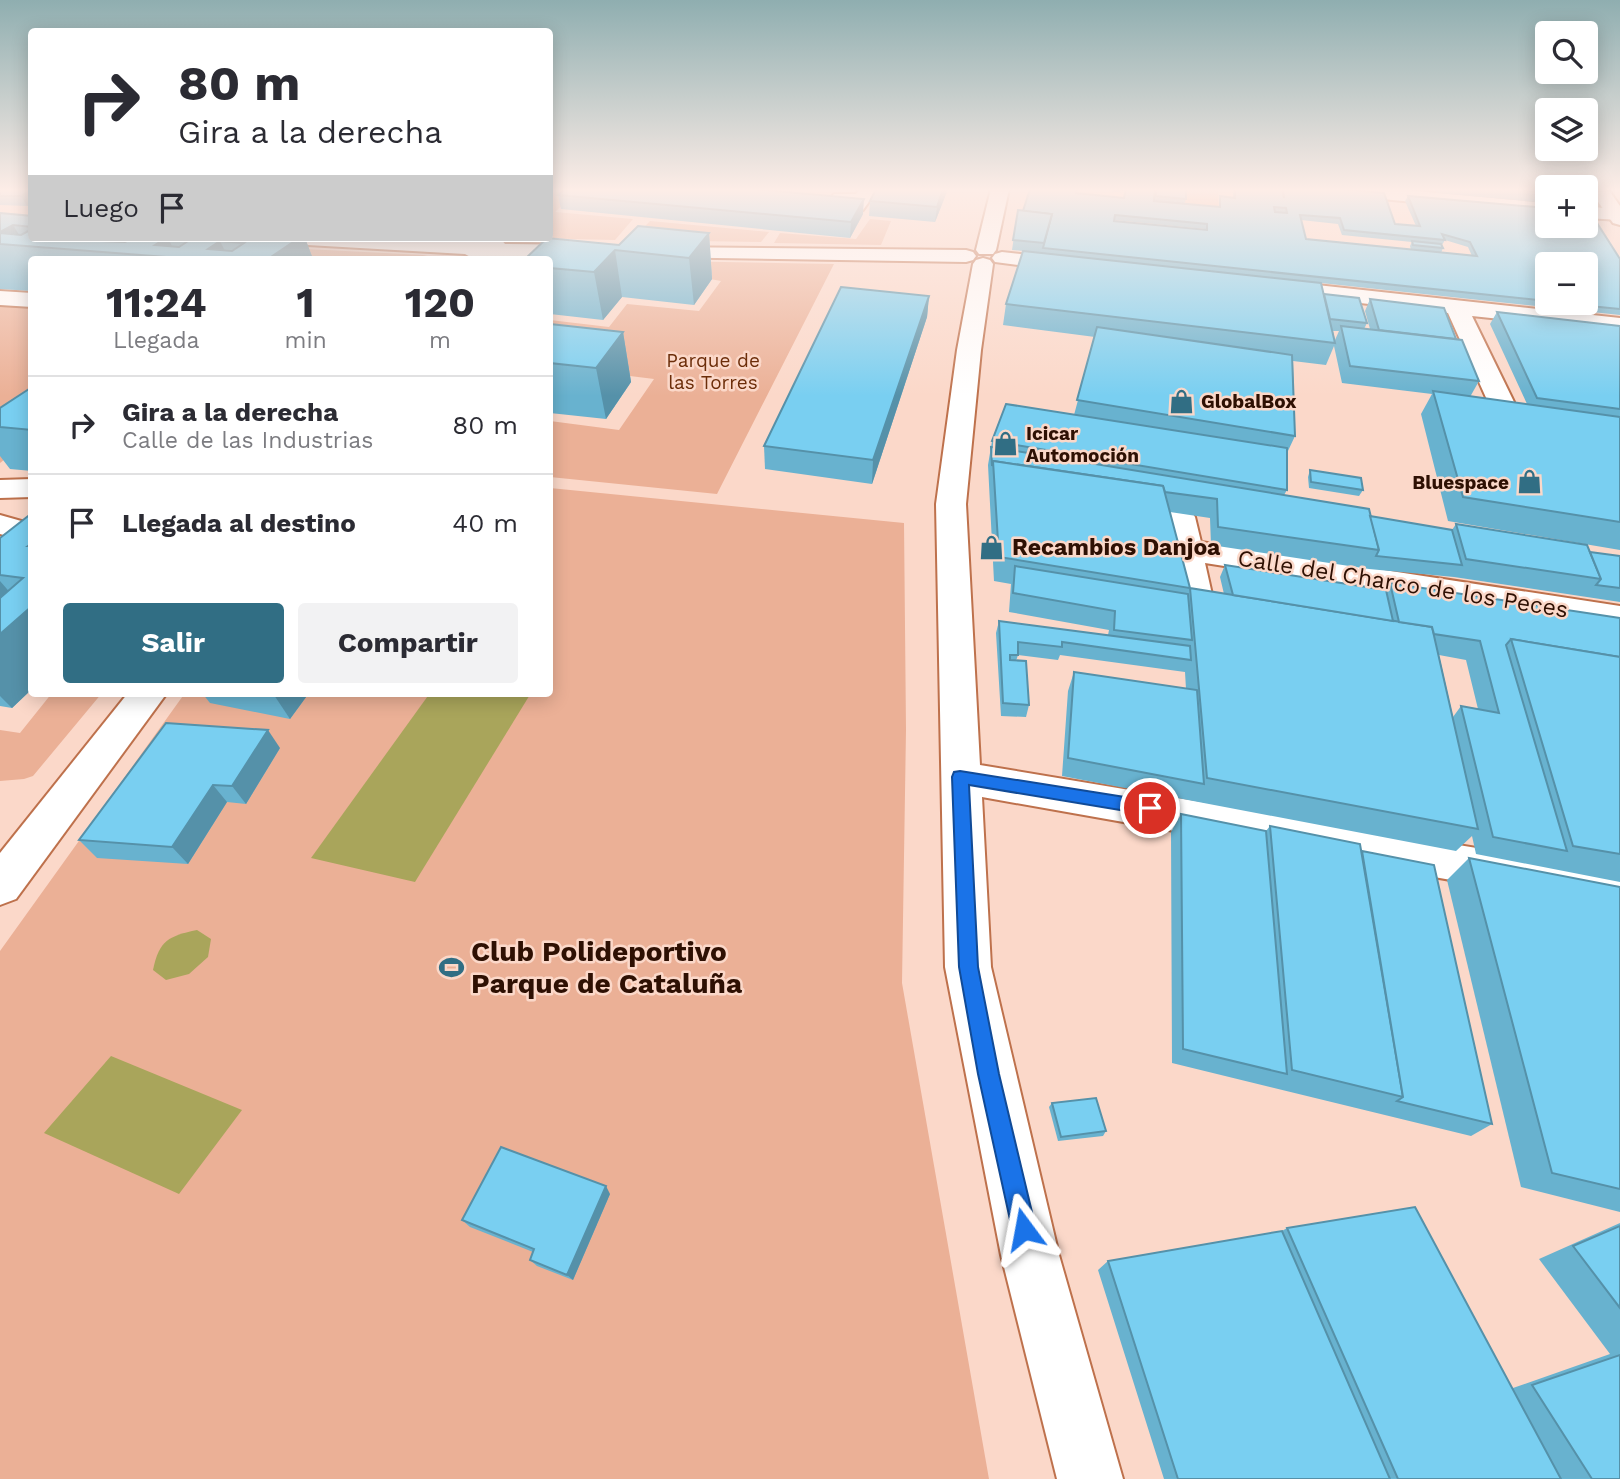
<!DOCTYPE html>
<html lang="es">
<head>
<meta charset="utf-8">
<style>
	body { margin:0; font-family:"Work Sans",sans-serif; background:#f2f2f3; color:#2b2b33; height:100vh; display:flex; flex-direction:column; font-size:26px; white-space:nowrap }
	* { box-sizing:border-box; margin:0 }
	p { font-size:23px; color:#7c7c81 }
	.icon { flex:none; width:38px; height:38px; fill:none; stroke:currentColor; stroke-width:2; stroke-linecap:round; stroke-linejoin:round }
	.map { position:relative; flex:1; overflow:hidden }
	.details { position:absolute; left:28px; top:256px; width:525px; height:441px; display:flex; flex-direction:column; background:#fff; border-radius:7px; box-shadow:0 4px 18px #0003 }
	.details>* { flex:none }
	.banner { position:absolute; left:28px; top:28px; width:525px; height:214px; border-radius:7px; box-shadow:0 4px 18px #0003; background:#fff; color:#2b2b33; overflow:hidden }
	.tools { position:absolute; left:1535px; top:21px; display:grid; gap:14px }
	.tools a { display:grid; place-items:center; width:63px; height:63px; border-radius:7px; background:#fff; box-shadow:0 4px 18px #0003; font-size:35px }
	.pin { position:absolute; display:grid; place-items:center; width:60px; height:60px; color:#fff; margin:-30px; border:4px solid #fff; border-radius:50%; box-shadow:0 2px 7px #0007 }
	.me { position:absolute; width:77px; margin:-38px; rotate:347deg; stroke-linejoin:round; filter:drop-shadow(0 0 5px #0008) }
	.turn { display:flex; align-items:center; gap:24px; height:147px; padding:0 35px; font-size:32px }
	.turn .icon { width:91px; height:91px; stroke-width:2.5 }
	.turn b { display:block; font-size:49px; line-height:60px }
	.then { display:flex; align-items:center; height:66px; padding:0 35px; background:#0003; gap:14px; font-size:26px }
	.eta { display:flex; justify-content:space-evenly; align-items:center; height:119px; text-align:center }
	.eta b { font-size:42px; font-weight:700; line-height:49px }
	.action { display:flex; gap:14px; margin-top:auto; padding:14px 35px }
	.action a { flex:1; height:80px; border-radius:7px; background:#316e84; color:#fff; font-size:28px; font-weight:700; line-height:80px; text-align:center }
	.action a+a { background:#f2f2f3; color:#2b2b33 }
	ul { padding:0; list-style:none }
	li { display:flex; align-items:center; gap:21px; height:98px; padding:0 35px; border-top:2px solid #e1e1e2 }
	li div { flex:1 }
	li b { display:block; font-size:26px }
	li em { font-style:normal }
	.map>svg:first-child { display:block }
	.green { fill:#ebb096 }
	.water { fill:#a9a55b }
	.lines { fill:none; stroke-linecap:round; stroke-linejoin:round }
	.minor-casing { stroke:#be714c; stroke-width:4 }
	.major-casing { stroke:#be714c; stroke-width:4 }
	.minor { fill:#fff; fill-rule:evenodd }
	.major { fill:#fff; fill-rule:evenodd }
	.wall { fill:#68b2cf; fill-rule:evenodd }
	.shaded-wall { fill:#5591a9 }
	.building { fill:#79cff1; stroke:#5591a9; stroke-width:2; fill-rule:evenodd }
	.route { fill:#1a73e8; stroke:#114b97; stroke-width:2 }
	.labels { text-anchor:middle; dominant-baseline:central; stroke-width:5; stroke-linejoin:round; paint-order:stroke }
	.far-park-label { font-size:19px; fill:#6c2d09; stroke:#fbd8c9 }
	.far-poi-label { font-size:19px; font-weight:bold; fill:#2e1003; stroke:#fbd8c9; text-anchor:start }
	.poi-label { font-size:23px; font-weight:bold; fill:#2e1003; stroke:#fbd8c9; text-anchor:start }
	.street-label { font-size:23px; fill:#2e1003; stroke:#fbd8c9 }
	.near-poi-label { font-size:28px; font-weight:bold; fill:#2e1003; stroke:#fbd8c9; text-anchor:start }
</style>
</head>
<body>
<div class="map">
<svg width="1620" height="1479" viewBox="0 0 1620 1479">
	<rect width="100%" height="100%" fill="#fbd8c9"/>
	<!-- green -->
	<g class="green">
		<path d="M579,189L555,212L633,219L615,240L531,238H550V193Z"/>
		<path d="M1184,189H1218L1219,212L1183,209Z"/>
		<path d="M870,219L891,221L881,245L774,243L780,233L856,239Z"/>
		<path d="M650,221L769,232L761,242L632,240Z"/>
		<path d="M306,249L423,255L441,259H294Z"/>
		<path d="M615,260L834,264L717,494L550,477V421L619,430L654,379L550,366V320L609,327L627,304L699,311L721,281L710,279L712,274Z"/>
		<path d="M0,303L32,305L31,439L0,463Z"/>
		<path d="M550,488L904,523L906,730L902,983L989,1479H0V951L185,693H550Z"/>
		<path d="M52,693H102L33,776L24,779L0,781V730L20,733Z"/>
	</g>
	<!-- water -->
	<g class="water">
		<path d="M430,693H531L415,882L311,858Z"/>
		<path d="M197,930L211,939L208,957L189,974L166,980L153,970C159,940 169,936 197,930Z"/>
		<path d="M111,1056L242,1110L179,1194L44,1133Z"/>
	</g>
	<g class="lines">
		<defs>
			<g id="minor">
				<path d="M860,189H878L863,210C850,213 835,214 826,203L834,194H856Z"/>
				<path d="M991,189H1009L996,250L993,254H979L976,250Z"/>
				<path d="M1322,189H1394L1547,203V215L1331,194Z"/>
				<path d="M1586,206L1620,210V220L1586,218Z"/>
				<path d="M280,238H400L469,242L478,238H500L505,244L586,245L593,247L596,251L593,255L586,257L500,256L474,259L465,254L290,244L283,242Z"/>
				<path d="M660,247L966,250L973,252L976,256L973,260L966,262L653,257L650,253L653,249Z"/>
				<path d="M1002,252L1072,260L1079,262L1082,266L1079,270L1072,272L995,262L992,258L995,254Z"/>
				<path d="M983,258L990,260L993,264L981,350L966,504L980,765L1620,872V910L982,797L991,967L1059,1255L1123,1479H1057L1001,1255L945,967L936,504L957,350L973,264L976,260Z"/>
				<path d="M1271,280L1620,318V332L1472,316L1514,402L1510,408L1501,410L1492,408L1488,402L1448,313L1263,292L1260,287L1263,282Z"/>
				<path d="M0,291L32,293V307L0,305Z"/>
				<path d="M32,479V497L0,498V480Z"/>
				<path d="M1180,508L1191,511L1195,517L1201,542L1620,606V628L1205,563L1213,599L1208,607L1196,610L1184,607L1179,599L1165,517L1169,511Z"/>
				<path d="M0,515L32,524V543L0,534Z"/>
				<path d="M128,693H167L16,899L0,905V853Z"/>
			</g>
			<path id="major" d="M1589,189H1608L1620,206V225L1613,223Z"/>
		</defs>
		<!-- minor casing -->
		<use href="#minor" class="minor-casing"/>
		<!-- major casing -->
		<use href="#major" class="major-casing"/>
		<!-- minor -->
		<use href="#minor" class="minor"/>
		<!-- major -->
		<use href="#major" class="major"/>
	</g>
	<!-- wall -->
	<g class="wall">
		<path d="M0,189H32V203L27,206L0,205Z"/>
		<path d="M948,189L935,222L869,216L870,201Z"/>
		<path d="M1125,189L1186,199L1184,204L1219,207L1220,196L1233,198V189H1340L1395,224L1416,226L1405,201L1408,196L1620,259V315L1321,283L1324,294L1367,323L1364,329H1370L1365,311L1370,299L1456,339L1479,381L1470,397L1527,404L1490,324L1497,312L1620,326V550L1448,521L1421,414L1432,394L1342,383L1334,346L1326,365L1293,361L1295,436L1287,453V490L1284,495L1370,516L1452,530L1456,524L1590,552L1620,556V602L1454,577L1369,569L1211,545L1210,518L1170,512L1190,588L1224,594L1220,577L1225,565L1386,590L1390,583L1620,618V882L1476,854L1472,836L1456,851L1062,776L1068,691L1074,672L1186,689L1185,672L1060,655L1058,660L1018,655L1016,661L1029,705L1026,717L1001,716L996,633L999,621L1108,635L1109,630L1009,612L1011,584L994,581L988,465L992,441L1074,415L1095,337L1003,325L1006,304L1023,251L1012,250L1018,210L1023,211L1076,193L1124,198ZM1114,220L1205,229V230L1114,221ZM1301,220L1338,224L1342,235L1412,242L1410,246L1411,250L1306,239ZM1445,240L1468,247L1472,256L1441,253L1443,248L1442,245ZM1547,264L1586,303H1547ZM1333,331H1339L1335,340ZM1439,655L1466,660L1478,709L1461,706L1453,717Z"/>
		<path d="M1435,189H1547V203L1437,193Z"/>
		<path d="M1586,189L1593,192L1586,204Z"/>
		<path d="M558,195L863,214L850,238L561,209Z"/>
		<path d="M0,213L32,216V238H305L313,259H32V291L0,289Z"/>
		<path d="M709,233L712,279L694,305L622,297L603,320L550,314V259L619,245Z"/>
		<path d="M929,296L927,317L872,484L765,469L764,446Z"/>
		<path d="M550,324L623,332L631,382L606,419L550,413Z"/>
		<path d="M32,387V471L10,469L0,456V408Z"/>
		<path d="M1310,470L1363,490L1359,496L1309,488L1308,477Z"/>
		<path d="M32,513V689L12,708L0,706V538Z"/>
		<path d="M202,693H309L290,719L210,703Z"/>
		<path d="M280,748L246,804L227,802L188,864L97,858L79,840Z"/>
		<path d="M1181,814L1266,831L1270,826L1362,851L1492,1124L1471,1136L1172,1063L1171,832Z"/>
		<path d="M1469,858L1620,887V1212L1521,1187L1447,880Z"/>
		<path d="M1052,1103L1106,1131L1103,1136L1058,1141L1049,1107Z"/>
		<path d="M610,1194L573,1280L537,1266L530,1260L533,1252L470,1227L462,1220Z"/>
		<path d="M1620,1223V1479H1164L1098,1270L1108,1261L1282,1231L1287,1228L1513,1388L1610,1354L1539,1259Z"/>
	</g>
	<!-- shaded-wall -->
	<g class="shaded-wall">
		<path d="M32,189V203L27,206L21,196Z"/>
		<path d="M943,189H948L935,222L937,207Z"/>
		<path d="M1113,189H1125V191L1112,192Z"/>
		<path d="M864,199L863,214L850,238L851,222Z"/>
		<path d="M13,225L26,246L0,236V232Z"/>
		<path d="M709,233L712,279L694,305L689,258Z"/>
		<path d="M106,238H118L126,254L102,241Z"/>
		<path d="M166,238H168L178,258L155,245Z"/>
		<path d="M299,238H305L313,259H268Z"/>
		<path d="M220,241L229,259L208,249Z"/>
		<path d="M615,250L622,297L603,320L594,272Z"/>
		<path d="M929,296L927,317L872,484L873,460Z"/>
		<path d="M623,332L631,382L606,419L596,368Z"/>
		<path d="M0,581L26,611L32,606V689L12,708L0,696Z"/>
		<path d="M276,693H309L290,719L274,695Z"/>
		<path d="M268,730L280,748L246,804L232,786Z"/>
		<path d="M213,785L227,802L188,864L172,847Z"/>
		<path d="M606,1186L610,1194L573,1280L567,1275Z"/>
	</g>
	<!-- building -->
	<g class="building">
		<path d="M0,189H31L21,196H0Z"/>
		<path d="M565,189H753L864,199L851,222L558,195Z"/>
		<path d="M876,189H943L937,207L870,201Z"/>
		<path d="M1030,189H1077L1076,193L1124,198L1126,189H1155L1154,201L1220,207V196L1235,198V189H1282L1284,198L1283,189H1340L1384,193L1395,224L1420,226L1408,196L1547,208V226H1586V212H1590L1620,259V309L1559,303H1586V264H1547V301L1043,248L1052,214L1023,211ZM1274,207L1286,208L1287,213L1275,212ZM1115,215L1207,224V230L1114,221ZM1300,215L1340,218L1344,230L1445,240L1442,234L1470,242L1477,256L1306,239Z"/>
		<path d="M1156,189H1186V199L1156,196Z"/>
		<path d="M1018,210L1052,214L1044,243L1013,240Z"/>
		<path d="M0,213L32,216V227L13,225L0,232Z"/>
		<path d="M638,226L709,233L689,258L615,250L594,272L550,268V259H525L547,238L619,245Z"/>
		<path d="M32,229V238H106L102,241L125,242L133,238H166L155,245L179,247L191,239L183,238H299L268,259H192L0,244V233L21,235ZM220,241L244,243L232,251L208,249Z"/>
		<path d="M1412,241L1441,244L1443,248L1413,245Z"/>
		<path d="M1023,251L1321,283L1335,343L1006,304Z"/>
		<path d="M841,287L929,296L873,460L764,446Z"/>
		<path d="M1324,294L1359,298L1367,323L1330,319Z"/>
		<path d="M1370,299L1444,308L1456,339L1379,330Z"/>
		<path d="M1497,312L1620,326V409L1537,398Z"/>
		<path d="M550,324L623,332L596,368L550,363Z"/>
		<path d="M1341,326L1462,340L1479,381L1350,366Z"/>
		<path d="M1097,327L1292,355L1295,436L1077,400Z"/>
		<path d="M32,387V430L0,427V408Z"/>
		<path d="M1433,391L1620,417V522L1463,497Z"/>
		<path d="M1006,404L1287,448V490L992,441Z"/>
		<path d="M991,447L1369,509L1379,550L1218,527L1217,499L1165,492L1163,486L993,461L992,466Z"/>
		<path d="M993,461L1163,486L1190,588L1432,627L1478,829L1207,778L1190,588L999,557Z"/>
		<path d="M1310,470L1361,478L1363,490L1311,482Z"/>
		<path d="M32,513V543L28,546H32V606L0,634V598L23,578L0,575V538Z"/>
		<path d="M1370,516L1452,530L1462,565L1376,556L1379,550Z"/>
		<path d="M1456,524L1587,545L1601,579L1466,559Z"/>
		<path d="M1590,552L1620,556V588L1596,585L1601,579Z"/>
		<path d="M1225,565L1386,590L1393,621L1233,595Z"/>
		<path d="M1015,566L1188,594L1192,640L1114,630L1115,611L1013,593Z"/>
		<path d="M1390,583L1620,618V657L1511,639L1506,645L1567,851L1493,837L1461,706L1499,713L1480,641L1434,634L1432,627L1399,622Z"/>
		<path d="M999,621L1190,646L1191,660L1062,642V647L1018,642V655H1010V660L1026,661L1029,705L1003,703Z"/>
		<path d="M1511,639L1620,657V854L1573,846Z"/>
		<path d="M1074,672L1197,690L1204,784L1068,758Z"/>
		<path d="M262,693H276L274,695Z"/>
		<path d="M166,723L268,730L232,786L213,785L172,847L79,840Z"/>
		<path d="M1181,814L1266,831L1287,1074L1183,1049Z"/>
		<path d="M1270,826L1360,844L1403,1097L1292,1070Z"/>
		<path d="M1362,851L1434,865L1492,1124L1397,1101L1403,1097Z"/>
		<path d="M1469,858L1620,887V1189L1552,1173Z"/>
		<path d="M1096,1098L1106,1131L1061,1137L1052,1103Z"/>
		<path d="M501,1147L606,1186L567,1275L530,1260L534,1249L462,1220Z"/>
		<path d="M1415,1207L1561,1479H1398L1287,1228Z"/>
		<path d="M1620,1226V1308L1573,1246Z"/>
		<path d="M1282,1231L1390,1479H1178L1108,1261Z"/>
		<path d="M1620,1355V1479H1592L1532,1385Z"/>
	</g>
	<!-- sky -->
	<linearGradient id="sky" x2="0" y2="1"><stop stop-color="#8faeb0"/><stop offset="0.48" stop-color="#fdede7"/><stop offset="1" stop-color="#fdede7" stop-opacity="0"/></linearGradient>
	<rect width="1620" height="396" fill="url(#sky)"/>
	<!-- route -->
	<path class="route" d="M960,771L1150,801L1156,803L1158,808L1156,813L1150,815L969,785L978,967L999,1074L1036,1229L1032,1237L1024,1241L1016,1237L1012,1229L978,1074L959,967L952,777L954,772Z"/>
	<!-- icons -->
	<defs>
		<symbol id="shop-bare" viewBox="-9 -9 18 18"><path d="M-5-2.5h2.3a2.7 3.5 0 0 1 5.4 0H5L5.5 6h-11ZM-1.5-2.5h3a1.5 2.3 0 0 0-3 0Z" fill="#316e84" stroke="#fbd8c9" stroke-width="2.5" paint-order="stroke"/></symbol>
		<symbol id="stadium-bare" viewBox="-9 -9 18 18"><path d="M0-5a6.5 5 0 1 0 0 10a6.5 5 0 1 0 0-10ZM-3.5-1.8h7v3.6h-7Z" fill="#316e84" stroke="#fbd8c9" stroke-width="2.5" paint-order="stroke"/></symbol>
	</defs>
	<g fill-rule="evenodd">
		<use href="#shop-bare" x="1164" y="384" width="35" height="35"/>
		<use href="#shop-bare" x="988" y="426" width="35" height="35"/>
		<use href="#shop-bare" x="1512" y="464" width="35" height="35"/>
		<use href="#shop-bare" x="974" y="530" width="35" height="35"/>
		<use href="#stadium-bare" x="434" y="950" width="35" height="35"/>
	</g>
	<g class="labels">
		<!-- far-park labels -->
		<g class="far-park-label">
			<text x="713" y="360">Parque de<tspan x="713" dy="22">las Torres</tspan></text>
		</g>
		<!-- far-poi labels -->
		<g class="far-poi-label">
			<text x="1201" y="401">GlobalBox</text>
			<text x="1026" y="433">Icicar<tspan x="1026" dy="22">Automoción</tspan></text>
			<text x="1509" y="482" text-anchor="end">Bluespace</text>
		</g>
		<!-- poi labels -->
		<g class="poi-label">
			<text x="1012" y="547">Recambios Danjoa</text>
		</g>
		<!-- street labels -->
		<g class="street-label">
			<text transform="translate(1403 584) rotate(9)">Calle del Charco de los Peces</text>
		</g>
		<!-- near-poi labels -->
		<g class="near-poi-label">
			<text x="471" y="951">Club Polideportivo<tspan x="471" dy="32">Parque de Cataluña</tspan></text>
		</g>
	</g>
</svg>
<div class="tools">
<a><svg class="icon" aria-label="search" viewBox="0 0 24 24"><circle cx="10" cy="10" r="6"/><path d="M15 15l6 6"/></svg></a>
<a><svg class="icon" aria-label="layers" viewBox="0 0 24 24"><path d="M12 4l9 5-9 5-9-5zM3 14l9 5 9-5"/></svg></a>
<a>+</a>
<a>−</a>
</div>
<div class="pin" style="left:1150px;top:808px;background:#d93025"><svg class="icon" aria-label="arrive" viewBox="0 0 24 24"><path d="M6 21V4h12l-3 4 3 4H6"/></svg></div>
<svg class="me" style="left:1024px;top:1229px" viewBox="-20 -20 40 40"><path d="M0-17L14 15 0 8-14 15z" fill="#1a73e8" stroke="#fff" stroke-width="4"/></svg>
<div class="banner">
<div class="turn"><svg class="icon" aria-label="right" viewBox="0 0 24 24"><path d="M7 20v-9h11M14 6l5 5-5 5"/></svg><div><b>80 m</b>Gira a la derecha</div></div>
<div class="then">Luego<svg class="icon" aria-label="arrive" viewBox="0 0 24 24"><path d="M6 21V4h12l-3 4 3 4H6"/></svg></div>
</div>
<section class="details">
<div class="eta">
<div><b>11:24</b><p>Llegada</p></div>
<div><b>1</b><p>min</p></div>
<div><b>120</b><p>m</p></div>
</div>
<ul>
<li><svg class="icon" aria-label="right" viewBox="0 0 24 24"><path d="M7 20v-9h11M14 6l5 5-5 5"/></svg><div><b>Gira a la derecha</b><p>Calle de las Industrias</p></div><em>80 m</em></li>
<li><svg class="icon" aria-label="arrive" viewBox="0 0 24 24"><path d="M6 21V4h12l-3 4 3 4H6"/></svg><div><b>Llegada al destino</b></div><em>40 m</em></li>
</ul>
<div class="action"><a>Salir</a><a>Compartir</a></div>
</section>
</div>
</body>
</html>
